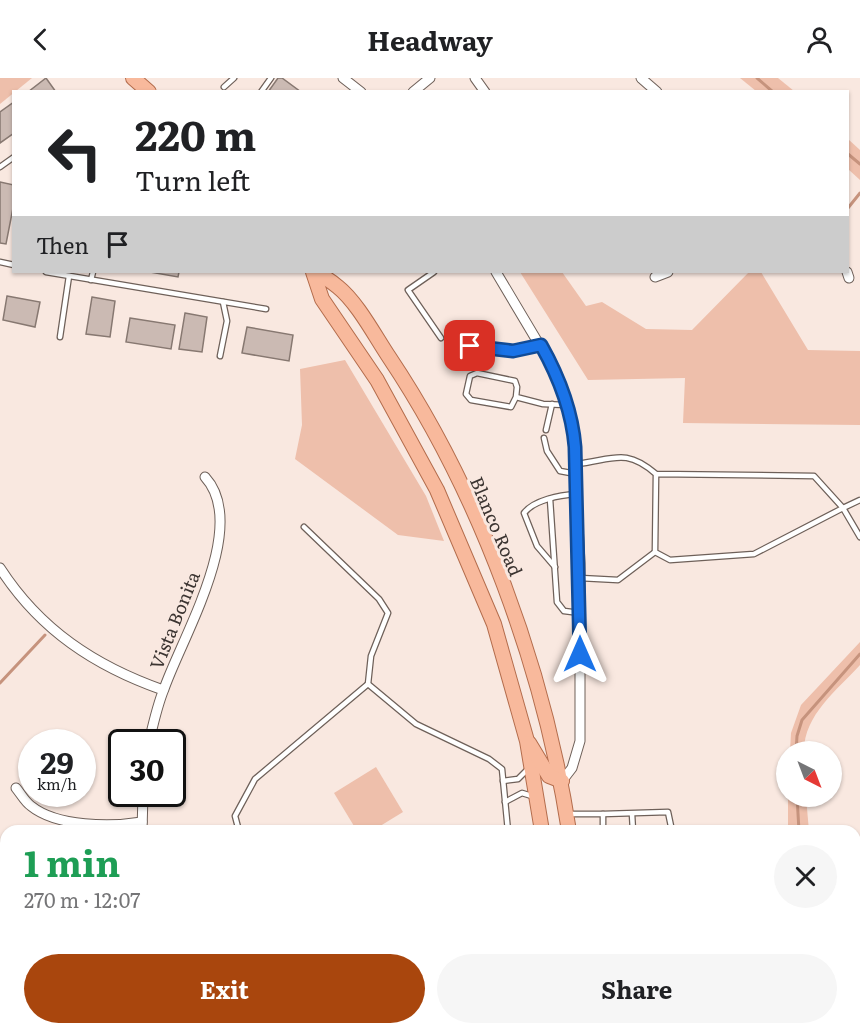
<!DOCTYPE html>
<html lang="en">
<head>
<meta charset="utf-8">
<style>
	body { margin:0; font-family:Literata,serif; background:#f6f6f6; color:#202124; height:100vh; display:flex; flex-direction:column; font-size:22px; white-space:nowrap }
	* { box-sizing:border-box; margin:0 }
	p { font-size:20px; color:#757577 }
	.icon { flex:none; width:33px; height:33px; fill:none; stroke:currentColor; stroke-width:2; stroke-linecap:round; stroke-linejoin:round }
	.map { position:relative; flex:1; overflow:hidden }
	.details { position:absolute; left:0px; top:747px; width:861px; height:210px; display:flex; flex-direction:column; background:#fff; border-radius:18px 18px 0 0; box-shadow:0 2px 4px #0004 }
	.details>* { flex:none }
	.banner { position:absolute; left:12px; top:12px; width:837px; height:183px; border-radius:0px; box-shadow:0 2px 4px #0004; background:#fff; color:#202124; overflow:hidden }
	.needle { width:39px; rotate:138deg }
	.controls { position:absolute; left:776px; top:663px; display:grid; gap:12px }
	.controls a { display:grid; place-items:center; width:66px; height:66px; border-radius:50%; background:#fff; box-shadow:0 2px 4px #0004; font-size:30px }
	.speed { position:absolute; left:18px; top:651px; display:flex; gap:12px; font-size:30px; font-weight:700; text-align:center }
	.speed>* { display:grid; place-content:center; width:78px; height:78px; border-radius:50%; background:#fff; box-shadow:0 2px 4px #0004; line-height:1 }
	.speed small { font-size:15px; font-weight:400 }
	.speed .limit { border:3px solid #111; border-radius:9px; background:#fff; color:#111 }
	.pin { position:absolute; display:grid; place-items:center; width:51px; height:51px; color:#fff; margin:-26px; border-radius:12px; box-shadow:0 3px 9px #0006 }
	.me { position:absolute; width:66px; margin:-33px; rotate:0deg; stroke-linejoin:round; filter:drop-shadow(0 0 4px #0008) }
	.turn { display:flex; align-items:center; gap:21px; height:126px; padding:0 24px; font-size:27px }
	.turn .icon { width:78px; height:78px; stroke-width:2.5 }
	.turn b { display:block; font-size:42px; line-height:51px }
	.then { display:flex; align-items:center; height:57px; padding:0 24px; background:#0003; gap:12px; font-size:22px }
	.round { display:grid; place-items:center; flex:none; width:63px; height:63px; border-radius:32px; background:#f6f6f6 }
	.headline { display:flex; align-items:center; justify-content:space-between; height:102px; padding:0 24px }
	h1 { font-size:36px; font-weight:700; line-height:45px; color:#1e9e55 }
	.primary-button { display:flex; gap:12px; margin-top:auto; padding:12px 24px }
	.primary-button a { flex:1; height:69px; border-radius:36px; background:#a9460d; color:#fff; font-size:24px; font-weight:700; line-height:69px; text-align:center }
	.primary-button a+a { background:#f6f6f6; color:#202124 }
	header { display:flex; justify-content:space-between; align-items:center; height:78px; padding:0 24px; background:#fff; font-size:27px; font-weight:700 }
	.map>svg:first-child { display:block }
	.green { fill:#eebfab }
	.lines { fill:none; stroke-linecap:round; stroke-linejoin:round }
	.stream { stroke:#c6937d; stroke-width:3 }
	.building { fill:#cbbab3; stroke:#877871; stroke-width:1.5 }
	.lane-casing { stroke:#6e6059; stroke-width:7 }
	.street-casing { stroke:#6e6059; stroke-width:11 }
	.secondary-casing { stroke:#6e6059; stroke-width:14 }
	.primary-casing { stroke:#b36c4c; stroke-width:16 }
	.lane { stroke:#fff; stroke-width:4.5 }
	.street { stroke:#fff; stroke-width:9 }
	.secondary { stroke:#fbdcce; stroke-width:12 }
	.primary { stroke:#f8b99c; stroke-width:14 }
	.route-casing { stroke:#114b97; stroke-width:15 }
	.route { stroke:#1a73e8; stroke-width:10 }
	.labels { text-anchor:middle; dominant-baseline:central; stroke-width:6; stroke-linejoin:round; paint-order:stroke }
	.street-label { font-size:18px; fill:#3b3431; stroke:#f9e8e0 }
</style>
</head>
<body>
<header><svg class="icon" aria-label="back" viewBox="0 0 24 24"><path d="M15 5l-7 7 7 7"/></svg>Headway<svg class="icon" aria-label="person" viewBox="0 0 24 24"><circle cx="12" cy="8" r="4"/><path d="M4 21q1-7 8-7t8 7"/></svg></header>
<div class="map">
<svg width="860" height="957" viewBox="0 0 860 957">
	<rect width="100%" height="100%" fill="#f9e8e0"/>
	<!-- green -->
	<g class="green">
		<path d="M0,0H32L0,26Z"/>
		<path d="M740,0H778L794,13H756Z"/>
		<path d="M848,61L860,72V102L848,91Z"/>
		<path d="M520,194H562L586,228L602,224L646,251L692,252L749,194H761L808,272L860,273V347L683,345L685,300L588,302Z"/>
		<path d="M345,282L426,418L444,463L398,457L295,381L302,347L300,291Z"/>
		<path d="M860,564V587C837,612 804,637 804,673H790L791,655L801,627Z"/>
		<path d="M376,689L403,734L372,753H357L334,715Z"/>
		<path d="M788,719H806L809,753H788Z"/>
	</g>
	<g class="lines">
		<!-- stream -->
		<g class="stream">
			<path d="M757,0L773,14"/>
			<path d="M848,76L860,86"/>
			<path d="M848,130L860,115"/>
			<path d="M0,605L45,557"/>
			<path d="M796,674L797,658L802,642L860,576"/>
			<path d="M797,718L799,753"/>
		</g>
	</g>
	<!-- building -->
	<g class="building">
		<path d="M46,0L56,14H28Z"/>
		<path d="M278,0H282L301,14H268Z"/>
		<path d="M14,24V55L0,65V34Z"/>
		<path d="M0,104L14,107V125L6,166L0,165Z"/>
		<path d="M150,194H179L178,199Z"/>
		<path d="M7,218L40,224L35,249L3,242Z"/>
		<path d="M92,219L115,223L110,259L86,256Z"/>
		<path d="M185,235L207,239L202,274L179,271Z"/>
		<path d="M130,240L175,247L171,271L126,264Z"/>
		<path d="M247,249L293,257L289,283L242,275Z"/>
	</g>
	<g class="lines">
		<defs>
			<g id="lane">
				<path d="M224,9L234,0"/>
				<path d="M261,14L271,0"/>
				<path d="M0,89L14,79"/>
				<path d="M0,184L14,187"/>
				<path d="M46,194L266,231"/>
				<path d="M434,194L408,212L441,260"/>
				<path d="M91,202L93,194"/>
				<path d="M60,259L69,198"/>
				<path d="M470,268L513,273L541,267"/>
				<path d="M220,278L227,243L223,224"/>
				<path d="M516,319L517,309L515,303L477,295L470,298L466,316L471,322L511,329L516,319L543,326L565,327"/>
				<path d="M546,352L552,326"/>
				<path d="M544,360L547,373L560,393L576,396"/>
				<path d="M576,386C613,382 625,369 656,396L655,474L670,482L754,476L843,430L814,398L656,396"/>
				<path d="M550,421L557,524L564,533L580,535"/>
				<path d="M860,422L843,430L860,459"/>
				<path d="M304,449L379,521L388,535L371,578L368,606L416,646L489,681L502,691L508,753"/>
				<path d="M555,489L537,468L524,435C534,422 560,417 576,416"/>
				<path d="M580,500L618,502L655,474"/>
				<path d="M503,703L518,701L529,690"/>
				<path d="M505,724L522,715L535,719"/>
				<path d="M569,736H603V753"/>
				<path d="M603,736L668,734L672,753"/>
				<path d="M632,736L633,753"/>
				<path d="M621,752H633"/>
				<path d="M239,753L235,738L255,701L368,606"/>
				<path d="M333,951L336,957"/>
				<path d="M615,951V957"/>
				<path d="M454,957L456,951"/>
			</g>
			<g id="street">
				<path d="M343,0L361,14"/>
				<path d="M475,0L485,14"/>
				<path d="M641,0L657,14"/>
				<path d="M413,14L430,0"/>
				<path d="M496,194L552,288L573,347L580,485V663L572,690L562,703"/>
				<path d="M847,194L849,200"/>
				<path d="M655,199L668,194"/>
				<path d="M0,490C40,552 95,588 163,612"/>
				<path d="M149,664C153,647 157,628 164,611C182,559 250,448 205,399"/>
				<path d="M16,710C21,716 25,724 31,728C57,749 111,749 142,744"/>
				<path d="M142,753L143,716"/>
				<path d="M0,885L6,890"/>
				<path d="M66,951L70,957"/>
				<path d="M815,951V957"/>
				<path d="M232,957L240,951"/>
				<path d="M694,957V951"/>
			</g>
			<g id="secondary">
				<path d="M855,817H860"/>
				<path d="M855,843H860"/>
			</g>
			<g id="primary">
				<path d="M133,0L149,14"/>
				<path d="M313,194L322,221L377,302L437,412L494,546L527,663L542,753"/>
				<path d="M315,194C323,198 331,203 338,209C357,224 375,258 389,279C480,415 544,591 569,753"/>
				<path d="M529,665L549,698L562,703"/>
				<path d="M561,951L562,957"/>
				<path d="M587,957V951"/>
			</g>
		</defs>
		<!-- lane casing -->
		<use href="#lane" class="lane-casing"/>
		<!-- street casing -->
		<use href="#street" class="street-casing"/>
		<!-- secondary casing -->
		<use href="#secondary" class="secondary-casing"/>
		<!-- primary casing -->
		<use href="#primary" class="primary-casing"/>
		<!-- lane -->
		<use href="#lane" class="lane"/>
		<!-- street -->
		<use href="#street" class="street"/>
		<!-- secondary -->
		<use href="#secondary" class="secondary"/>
		<!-- primary -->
		<use href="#primary" class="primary"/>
	</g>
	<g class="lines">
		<defs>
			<path id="route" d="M470,268L513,273L541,267C559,299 572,332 575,369L580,576"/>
		</defs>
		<!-- route casing -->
		<use href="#route" class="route-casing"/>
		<!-- route -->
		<use href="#route" class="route"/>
	</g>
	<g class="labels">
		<!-- street labels -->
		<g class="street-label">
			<text transform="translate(497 448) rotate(67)">Blanco Road</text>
			<text transform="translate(174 542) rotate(-68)">Vista Bonita</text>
		</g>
	</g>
</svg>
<div class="controls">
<a><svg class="needle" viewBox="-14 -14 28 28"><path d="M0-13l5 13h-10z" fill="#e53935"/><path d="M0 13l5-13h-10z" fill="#757577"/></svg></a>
</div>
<div class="speed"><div>29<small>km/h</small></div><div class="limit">30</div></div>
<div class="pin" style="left:470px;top:268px;background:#d93025"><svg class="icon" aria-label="arrive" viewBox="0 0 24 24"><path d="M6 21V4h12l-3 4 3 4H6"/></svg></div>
<svg class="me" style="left:580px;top:576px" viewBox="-20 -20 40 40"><path d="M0-17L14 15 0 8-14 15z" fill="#1a73e8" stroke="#fff" stroke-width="4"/></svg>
<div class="banner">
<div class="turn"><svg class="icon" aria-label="left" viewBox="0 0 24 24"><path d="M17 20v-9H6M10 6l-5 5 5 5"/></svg><div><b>220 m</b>Turn left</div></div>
<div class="then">Then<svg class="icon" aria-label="arrive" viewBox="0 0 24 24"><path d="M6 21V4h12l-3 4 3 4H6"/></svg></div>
</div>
<section class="details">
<div class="headline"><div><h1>1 min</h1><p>270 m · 12:07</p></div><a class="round"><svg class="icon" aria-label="close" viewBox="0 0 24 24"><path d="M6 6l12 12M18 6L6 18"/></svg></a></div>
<div class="primary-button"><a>Exit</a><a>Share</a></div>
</section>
</div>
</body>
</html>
